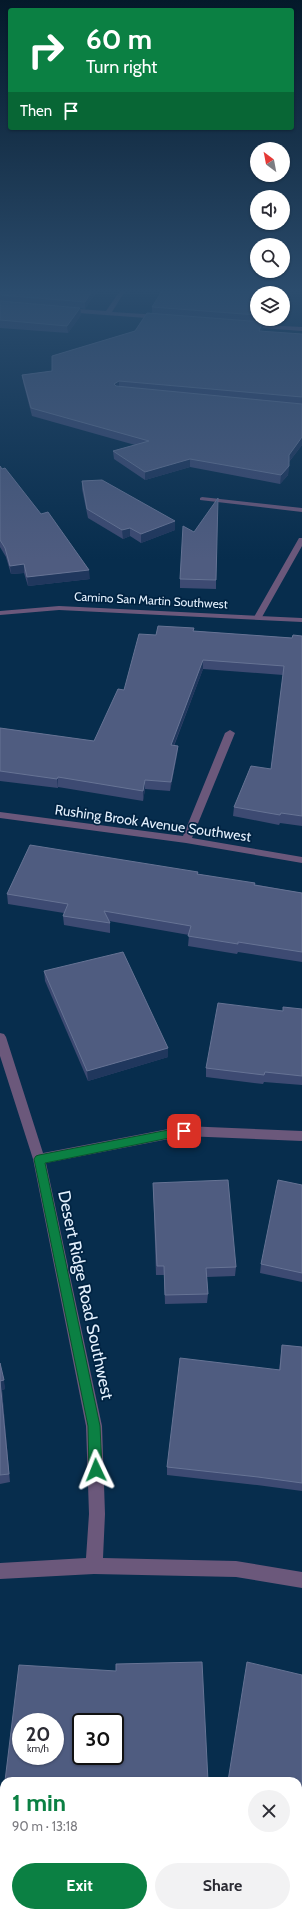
<!DOCTYPE html>
<html lang="en">
<head>
<meta charset="utf-8">
<style>
	body { margin:0; font-family:Cabin,sans-serif; background:#f2f2f3; color:#2b2b33; height:100vh; display:flex; flex-direction:column; font-size:15px; white-space:nowrap }
	* { box-sizing:border-box; margin:0 }
	p { font-size:13px; color:#7c7c81 }
	.icon { flex:none; width:22px; height:22px; fill:none; stroke:currentColor; stroke-width:2; stroke-linecap:round; stroke-linejoin:round }
	.map { position:relative; flex:1; overflow:hidden }
	.drawer { position:absolute; left:0px; top:1777px; width:302px; height:140px; display:flex; flex-direction:column; background:#fff; border-radius:12px 12px 0 0; box-shadow:0 1px 3px #0004 }
	.drawer>* { flex:none }
	.banner { position:absolute; left:8px; top:8px; width:286px; height:122px; border-radius:4px; box-shadow:0 1px 3px #0004; background:#0b8043; color:#fff; overflow:hidden }
	.needle { width:26px; rotate:328deg }
	.buttons { position:absolute; left:250px; top:142px; display:grid; gap:8px }
	.buttons a { display:grid; place-items:center; width:40px; height:40px; border-radius:50%; background:#fff; box-shadow:0 1px 3px #0004; font-size:20px }
	.speed { position:absolute; left:12px; top:1713px; display:flex; gap:8px; font-size:20px; font-weight:700; text-align:center }
	.speed>* { display:grid; place-content:center; width:52px; height:52px; border-radius:50%; background:#fff; box-shadow:0 1px 3px #0004; line-height:1 }
	.speed small { font-size:10px; font-weight:400 }
	.speed .limit { border:2px solid #111; border-radius:6px; background:#fff; color:#111 }
	.pin { position:absolute; display:grid; place-items:center; width:34px; height:34px; color:#fff; margin:-17px; border-radius:8px; box-shadow:0 2px 6px #0006 }
	.me { position:absolute; width:44px; margin:-22px; rotate:358deg; stroke-linejoin:round; filter:drop-shadow(0 0 3px #0008) }
	.turn { display:flex; align-items:center; gap:14px; height:84px; padding:0 12px; font-size:18px }
	.turn .icon { width:52px; height:52px; stroke-width:2.5 }
	.turn b { display:block; font-size:28px; line-height:34px }
	.then { display:flex; align-items:center; height:38px; padding:0 12px; background:#0003; gap:8px; font-size:15px }
	.round { display:grid; place-items:center; flex:none; width:42px; height:42px; border-radius:21px; background:#f2f2f3 }
	.head { display:flex; align-items:center; justify-content:space-between; height:68px; padding:0 12px }
	h1 { font-size:24px; font-weight:700; line-height:30px; color:#0b8043 }
	.primary-button { display:flex; gap:8px; margin-top:auto; padding:8px 12px }
	.primary-button a { flex:1; height:46px; border-radius:24px; background:#0b8043; color:#fff; font-size:16px; font-weight:700; line-height:46px; text-align:center }
	.primary-button a+a { background:#f2f2f3; color:#2b2b33 }
	.map>svg:first-child { display:block }
	.lines { fill:none; stroke-linecap:round; stroke-linejoin:round }
	.minor { fill:#6b587b; fill-rule:evenodd }
	.tertiary { fill:#6b587b; fill-rule:evenodd }
	.wall { fill:#3d4a72 }
	.shaded-wall { fill:#20375d }
	.building { fill:#4f5c80; stroke:#667394; fill-rule:evenodd }
	.route { fill:#0b8043; stroke:#07532c }
	.labels { text-anchor:middle; dominant-baseline:central; stroke-width:3.5; stroke-linejoin:round; paint-order:stroke }
	.far-street-label { font-size:12px; fill:#e3f0fd; stroke:#002342 }
	.street-label { font-size:14px; fill:#e3f0fd; stroke:#002342 }
	.near-street-label { font-size:17px; fill:#e3f0fd; stroke:#002342 }
</style>
</head>
<body>
<div class="map">
<svg width="302" height="1917" viewBox="0 0 302 1917">
	<rect width="100%" height="100%" fill="#072d4d"/>
	<g class="lines">
		<!-- minor -->
		<g class="minor">
			<path d="M120,291H125L112,312L160,315L163,317L160,319L65,312L62,310L65,308L106,311Z"/>
			<path d="M247,324L302,327V331L249,327Z"/>
			<path d="M202,497L302,508V512L200,500V498Z"/>
			<path d="M299,538H302V546L262,617L261,619H255L254,617Z"/>
			<path d="M230,730L235,733L192,838L302,857V863L186,843L0,818V812L183,836L225,733Z"/>
			<path d="M0,1033L4,1034L6,1037L43,1153L184,1126L302,1131V1141L184,1136L46,1163L102,1426L105,1514L103,1558L236,1561L302,1572V1588L236,1577L94,1574L0,1579V1563L86,1558L89,1514L86,1426L33,1159L0,1056Z"/>
		</g>
		<!-- tertiary -->
		<path class="tertiary" d="M59,606L302,618V622L59,610L0,615V611Z"/>
	</g>
	<!-- wall -->
	<g class="wall">
		<path d="M0,291H97L85,309L80,308L81,315L68,333L0,328Z"/>
		<path d="M162,291H281L280,293H257V319H268L266,323L263,322L262,331L302,334V445L289,462L288,475L280,484L190,467L145,480L114,459L113,451L135,445L32,416L23,382L22,375L52,371V356L135,331L147,313H152V307Z"/>
		<path d="M0,466L90,579L28,586L24,573L11,574L6,557L0,547Z"/>
		<path d="M82,481L175,530L141,543L130,536L123,539L88,518L82,489Z"/>
		<path d="M180,579L216,580V589L180,588Z"/>
		<path d="M194,628V631L292,638L302,636V826L280,823L279,825L233,816L234,807L271,769L283,675L203,669L174,746H178L177,755L170,791L145,789L143,801L58,787V788L0,781V728L94,741L124,690L156,635Z"/>
		<path d="M198,872V874L302,893V962L238,952L237,954L188,946L189,935L109,921L110,923V933L64,925L63,916L64,913L8,904L7,894Z"/>
		<path d="M44,971L168,1048V1057L88,1081L45,981Z"/>
		<path d="M302,1009V1085L264,1082L263,1084L206,1077V1068L283,1011Z"/>
		<path d="M153,1183L236,1267L235,1276L207,1277L208,1294L207,1303L165,1304L164,1275H156Z"/>
		<path d="M302,1185V1282L260,1273L261,1264Z"/>
		<path d="M282,1345L302,1347V1491L257,1485L167,1475V1467L279,1370Z"/>
		<path d="M0,1363L5,1389L2,1390L10,1482L0,1484Z"/>
		<path d="M302,1675V1870L298,1868V1781Z"/>
		<path d="M2,1810H4V1816L3,1815Z"/>
	</g>
	<!-- shaded-wall -->
	<g class="shaded-wall">
		<path d="M92,291H97L85,309V302Z"/>
		<path d="M80,308L81,315L68,333L67,326Z"/>
		<path d="M263,322V329L259,338V331Z"/>
		<path d="M119,381V389L115,392L114,384Z"/>
		<path d="M302,437V445L288,463L289,455Z"/>
		<path d="M190,459V467L145,480V472Z"/>
		<path d="M289,466L288,475L280,484L281,475Z"/>
		<path d="M175,521V530L141,543V534Z"/>
		<path d="M130,528V536L123,539L122,530Z"/>
		<path d="M24,564V573L11,574L10,566Z"/>
		<path d="M89,570L90,579L28,586L27,577Z"/>
		<path d="M203,660V669L170,755L171,745Z"/>
		<path d="M178,746L177,755L170,791L171,782Z"/>
		<path d="M58,777V788L57,779Z"/>
		<path d="M145,780V789L143,801V791Z"/>
		<path d="M168,1048V1057L88,1081L87,1071Z"/>
		<path d="M4,1380L5,1389L2,1390L10,1482L9,1474L0,1381Z"/>
	</g>
	<!-- building -->
	<g class="building">
		<path d="M0,291H92L85,302L0,295Z"/>
		<path d="M162,291H278L277,293H257V315L152,307Z"/>
		<path d="M0,301L80,308L67,326L0,320Z"/>
		<path d="M147,313L263,322L259,331L302,334V397L119,381L114,384L116,386L302,404V437L289,455V466L281,475L190,459L145,472L113,451L149,441L31,408L22,375L52,371V356L135,331Z"/>
		<path d="M0,466L2,469L5,468L41,514L48,512L89,570L27,577L24,564L10,566L5,548L0,540Z"/>
		<path d="M102,480L175,521L141,534L130,528L122,530L87,509L82,481Z"/>
		<path d="M218,498L216,580L180,579L183,526L194,532Z"/>
		<path d="M158,626L194,628L193,631L292,638L293,635L302,636V816L281,813L280,815L234,807L251,766L271,769L284,666L203,660L171,745L178,746L171,782L145,780L143,791L58,777L57,779L0,771V728L94,741L118,689L124,690L139,634L156,635Z"/>
		<path d="M30,845L198,872L197,874L255,883L254,885L302,893V952L238,942V944L188,936L191,926L104,911L110,923L63,916L68,904L7,894Z"/>
		<path d="M123,952L168,1048L87,1071L44,971Z"/>
		<path d="M218,1003L283,1011V1007L302,1009V1076L265,1072L264,1075L206,1068Z"/>
		<path d="M228,1180L236,1267L206,1268L208,1294L165,1295L164,1266H157L153,1183Z"/>
		<path d="M278,1180L302,1185V1273L261,1264Z"/>
		<path d="M282,1345L302,1347V1483L258,1477L167,1467L180,1358L280,1370Z"/>
		<path d="M0,1363L4,1380L0,1381L9,1474L0,1475Z"/>
		<path d="M202,1662L208,1781H5L19,1665L116,1671V1664ZM21,1722H55V1756H21ZM81,1722H115V1756H81Z"/>
		<path d="M247,1662L302,1675V1864L298,1863V1781H228Z"/>
		<path d="M4,1790V1810H2Z"/>
	</g>
	<!-- sky -->
	<linearGradient id="sky" x2="0" y2="1"><stop stop-color="#04192a"/><stop offset="0.52" stop-color="#2b4c6d"/><stop offset="1" stop-color="#2b4c6d" stop-opacity="0"/></linearGradient>
	<rect width="302" height="560" fill="url(#sky)"/>
	<!-- route -->
	<path class="route" d="M184,1127L189,1131L184,1135L45,1163L100,1426L102,1470L100,1474L96,1476L91,1474L89,1470L88,1426L34,1159L36,1156L39,1155Z"/>
	<g class="labels">
		<!-- far-street labels -->
		<g class="far-street-label">
			<text transform="translate(151 600) rotate(3)">Camino San Martin Southwest</text>
		</g>
		<!-- street labels -->
		<g class="street-label">
			<text transform="translate(153 823) rotate(8)">Rushing Brook Avenue Southwest</text>
		</g>
		<!-- near-street labels -->
		<g class="near-street-label">
			<text transform="translate(86 1295) rotate(78)">Desert Ridge Road Southwest</text>
		</g>
	</g>
</svg>
<div class="buttons">
<a><svg class="needle" viewBox="-14 -14 28 28"><path d="M0-13l5 13h-10z" fill="#e53935"/><path d="M0 13l5-13h-10z" fill="#7c7c81"/></svg></a>
<a><svg class="icon" aria-label="sound" viewBox="0 0 24 24"><path d="M4 9h4l5-4v14l-5-4H4zM17 9q2 3 0 6"/></svg></a>
<a><svg class="icon" aria-label="search" viewBox="0 0 24 24"><circle cx="10" cy="10" r="6"/><path d="M15 15l6 6"/></svg></a>
<a><svg class="icon" aria-label="layers" viewBox="0 0 24 24"><path d="M12 4l9 5-9 5-9-5zM3 14l9 5 9-5"/></svg></a>
</div>
<div class="speed"><div>20<small>km/h</small></div><div class="limit">30</div></div>
<div class="pin" style="left:184px;top:1131px;background:#d93025"><svg class="icon" aria-label="arrive" viewBox="0 0 24 24"><path d="M6 21V4h12l-3 4 3 4H6"/></svg></div>
<svg class="me" style="left:96px;top:1470px" viewBox="-20 -20 40 40"><path d="M0-17L14 15 0 8-14 15z" fill="#0b8043" stroke="#fff" stroke-width="4"/></svg>
<div class="banner">
<div class="turn"><svg class="icon" aria-label="right" viewBox="0 0 24 24"><path d="M7 20v-9h11M14 6l5 5-5 5"/></svg><div><b>60 m</b>Turn right</div></div>
<div class="then">Then<svg class="icon" aria-label="arrive" viewBox="0 0 24 24"><path d="M6 21V4h12l-3 4 3 4H6"/></svg></div>
</div>
<section class="drawer">
<div class="head"><div><h1>1 min</h1><p>90 m · 13:18</p></div><a class="round"><svg class="icon" aria-label="close" viewBox="0 0 24 24"><path d="M6 6l12 12M18 6L6 18"/></svg></a></div>
<div class="primary-button"><a>Exit</a><a>Share</a></div>
</section>
</div>
</body>
</html>
